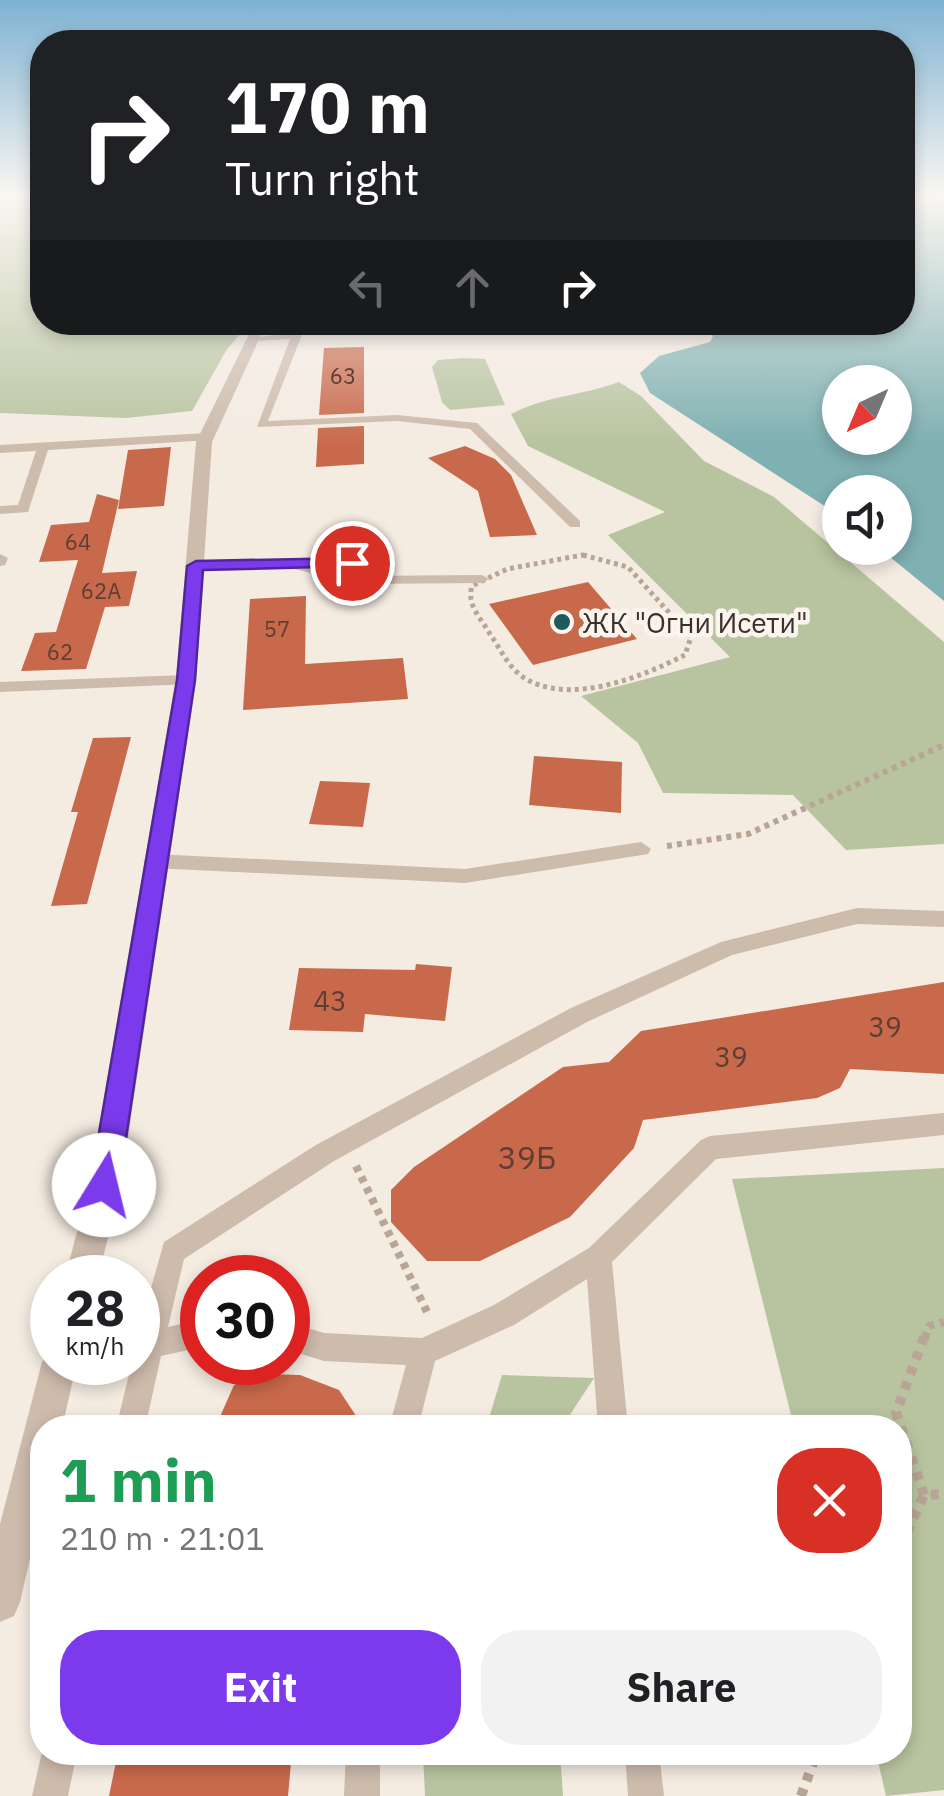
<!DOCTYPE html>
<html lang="en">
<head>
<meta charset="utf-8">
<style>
	body { margin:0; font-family:"IBM Plex Sans",sans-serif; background:#f2f2f2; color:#202124; height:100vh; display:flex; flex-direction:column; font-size:38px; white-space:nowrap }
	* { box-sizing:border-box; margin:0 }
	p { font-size:32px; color:#757577 }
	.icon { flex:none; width:55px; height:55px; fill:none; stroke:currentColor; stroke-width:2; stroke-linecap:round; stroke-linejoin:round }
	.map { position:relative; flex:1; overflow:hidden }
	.details { position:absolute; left:30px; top:1415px; width:882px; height:350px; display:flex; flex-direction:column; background:#fff; border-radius:40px; box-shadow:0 5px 15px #0003 }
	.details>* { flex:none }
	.top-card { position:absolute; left:30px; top:30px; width:885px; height:305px; border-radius:40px; box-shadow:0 5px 15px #0003; background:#202124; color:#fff; overflow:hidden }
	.needle { width:65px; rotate:224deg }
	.tools { position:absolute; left:822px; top:365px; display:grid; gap:20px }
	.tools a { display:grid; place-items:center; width:90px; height:90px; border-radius:50%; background:#fff; box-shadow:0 5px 15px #0003; font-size:50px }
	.speed { position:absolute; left:30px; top:1255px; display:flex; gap:20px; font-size:50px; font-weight:700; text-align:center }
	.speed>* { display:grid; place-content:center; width:130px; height:130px; border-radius:50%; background:#fff; box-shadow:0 5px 15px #0003; line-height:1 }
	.speed small { font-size:25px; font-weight:400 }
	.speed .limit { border:15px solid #d22; background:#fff; color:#111 }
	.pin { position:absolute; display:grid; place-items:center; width:85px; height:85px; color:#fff; margin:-42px; border:5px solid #fff; border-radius:50%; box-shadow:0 2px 10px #0007 }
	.me { position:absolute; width:110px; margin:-55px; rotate:9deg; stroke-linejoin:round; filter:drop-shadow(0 0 8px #0008) }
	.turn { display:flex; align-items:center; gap:35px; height:210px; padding:0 30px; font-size:45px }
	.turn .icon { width:130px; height:130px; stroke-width:2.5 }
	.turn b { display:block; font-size:70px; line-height:85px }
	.lanes { display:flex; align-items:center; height:95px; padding:0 30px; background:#0003; justify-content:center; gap:50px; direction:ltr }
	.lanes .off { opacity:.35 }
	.round { display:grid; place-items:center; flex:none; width:105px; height:105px; border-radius:40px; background:#f2f2f2 }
	.overview { display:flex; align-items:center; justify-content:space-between; height:170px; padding:0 30px }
	h1 { font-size:60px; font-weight:800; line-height:75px; color:#1e9e55 }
	.button { display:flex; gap:20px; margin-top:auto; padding:20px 30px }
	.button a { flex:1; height:115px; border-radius:40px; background:#7c3aed; color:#fff; font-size:40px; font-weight:800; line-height:115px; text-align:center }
	.button a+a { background:#f2f2f2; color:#202124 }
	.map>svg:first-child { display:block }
	.green { fill:#b8c4a0 }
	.water { fill:#7fb0b2; fill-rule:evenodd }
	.building { fill:#c8694b }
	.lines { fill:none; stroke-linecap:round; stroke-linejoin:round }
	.path-far3 { stroke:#b9a596; stroke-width:5; stroke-dasharray:4 4; stroke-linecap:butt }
	.path-far2 { stroke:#b9a596; stroke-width:6; stroke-dasharray:5 5; stroke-linecap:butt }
	.path-far1 { stroke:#b9a596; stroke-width:8; stroke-dasharray:6 6; stroke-linecap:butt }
	.path { stroke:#b9a596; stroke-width:10; stroke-dasharray:8 8; stroke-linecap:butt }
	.lane { fill:#cdbbac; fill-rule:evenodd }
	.street { fill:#cdbbac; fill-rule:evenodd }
	.route { fill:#7c3aed; stroke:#51269a; stroke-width:2.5 }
	.poi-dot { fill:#1f5a5e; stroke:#fbf5ee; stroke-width:4 }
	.labels { text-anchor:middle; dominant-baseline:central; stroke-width:9; stroke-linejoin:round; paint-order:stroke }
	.far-number-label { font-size:22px; fill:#5e3e33 }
	.far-poi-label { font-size:28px; fill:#3b302b; stroke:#fbf5ee; text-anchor:start }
	.number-label { font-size:28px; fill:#5e3e33 }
	.near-number-label { font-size:32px; fill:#5e3e33 }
</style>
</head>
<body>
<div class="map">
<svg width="944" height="1796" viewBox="0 0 944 1796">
	<rect width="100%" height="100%" fill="#f4ebe1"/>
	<!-- green -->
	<g class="green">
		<path d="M0,194H42V322L250,323L227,349L192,411L126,418L0,413Z"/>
		<path d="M463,358L485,359L505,405L450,410L442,402L432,367L438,360Z"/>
		<path d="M619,382L641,396L704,461L774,497L944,642V844L846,850L793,795L663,793L638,743L581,696L730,657L608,535L665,512L528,446L511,414C548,395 581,396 619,382Z"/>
		<path d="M944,1168V1790L886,1796L876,1753L900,1752V1428L794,1427L732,1179Z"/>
		<path d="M502,1375L594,1378L562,1427L486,1428Z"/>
		<path d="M423,1753H560L563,1796H425Z"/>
	</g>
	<!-- water -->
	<path class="water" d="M903,194H944V601L879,548H895V492H840V516L650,393L640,373L659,356L710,342L713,336L696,323L902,322ZM840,382H895V438H840Z"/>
	<!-- building -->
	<g class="building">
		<path d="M364,347V413L319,415L324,348Z"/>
		<path d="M364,426V464L316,467L318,428Z"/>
		<path d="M465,446L495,459L511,475L537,535L490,537L478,491L428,458Z"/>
		<path d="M171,447L164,506L118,509L128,450Z"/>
		<path d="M97,494L119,500L102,573L137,571L129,606L105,607L86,669L21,671L35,633L56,632L78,560L39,562L51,525L89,522Z"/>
		<path d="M588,582L637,639L533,665L489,604Z"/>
		<path d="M306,596L305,664L403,658L408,699L243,710L250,599Z"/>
		<path d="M131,737L87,904L51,906L78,812H71L93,738Z"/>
		<path d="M534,756L622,762L621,813L529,805Z"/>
		<path d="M320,781L370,783L363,827L309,824Z"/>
		<path d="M416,964L452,967L445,1021L365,1014L363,1032L289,1030L299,968L415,970Z"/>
		<path d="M944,982V1074L850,1069L840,1088L817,1098L643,1120L634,1148L570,1217L480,1261H427L391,1222V1190L414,1167L563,1067L609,1062L641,1031Z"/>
		<path d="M269,1374L300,1375L339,1390L364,1428H215L234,1385Z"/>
		<path d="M118,1752H292L288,1796H109Z"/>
	</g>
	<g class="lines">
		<!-- path-far3 -->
		<path class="path-far3" d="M583,555L628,567L691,637L685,655C642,677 568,707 523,677C508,667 500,648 490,634C481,618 466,605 472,586L507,569Z"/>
		<!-- path-far2 -->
		<path class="path-far2" d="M667,846L748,834L944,745"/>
		<!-- path-far1 -->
		<g class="path-far1">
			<path d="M356,1166L429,1316"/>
			<path d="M925,1338L929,1326L944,1322"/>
		</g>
		<!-- path -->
		<g class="path">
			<path d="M924,1495L896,1412L925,1335"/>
			<path d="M900,1547L924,1495L944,1494"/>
			<path d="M801,1796L817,1752"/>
		</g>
		<!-- lane -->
		<g class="lane">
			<path d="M297,322H307L268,421L397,415L477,423L580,521V527H570L470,429L397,421L257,427L290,339L254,341L249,338L293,333Z"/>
			<path d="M481,322H491V323L486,326Z"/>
			<path d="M206,433L212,437L210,440L48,450L28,512L0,514V506L18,505L36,451L0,453V445Z"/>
			<path d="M0,554L8,558L5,565L0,566Z"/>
			<path d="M353,559L360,563L358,566L324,568L357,576L482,575L489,579L482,583L357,584L290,568L195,569L188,565L195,561Z"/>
			<path d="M186,675L192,676V684L0,692V682Z"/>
			<path d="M641,842L651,849L648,854L465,883L153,868L143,861L153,854L465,869Z"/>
			<path d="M857,908L944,911V927L857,924L732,955L587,1022L334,1161L184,1259L168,1327L202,1319V1347L161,1356L145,1428H116L132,1362H138V1334L164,1242L316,1145L571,1008L721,942Z"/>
			<path d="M944,1113V1135L716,1159L612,1262L628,1428H598L587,1279L514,1325L435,1361L418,1428H389L406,1365L324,1361L288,1350V1322L324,1333L422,1338L494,1305L589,1248L701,1140L710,1136Z"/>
			<path d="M42,1752H77L68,1796H32Z"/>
			<path d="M346,1752H380V1796H344Z"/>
			<path d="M625,1752H659L664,1796H628Z"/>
		</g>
		<!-- street -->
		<g class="street">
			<path d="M255,322H267L212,442L196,680L121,1185L98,1278H65L89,1185L176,680L196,442Z"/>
			<path d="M52,1348V1362H77L62,1428H42V1507L20,1602L14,1616L0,1622V1524L42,1362Z"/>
		</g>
	</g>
	<!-- sky -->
	<linearGradient id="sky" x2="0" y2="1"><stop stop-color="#7eb2d2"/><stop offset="0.44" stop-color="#faf6f2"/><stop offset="1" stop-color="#faf6f2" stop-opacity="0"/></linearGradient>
	<rect width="944" height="445" fill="url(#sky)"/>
	<!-- route -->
	<path class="route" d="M352,558L358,559V566L203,570L195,680L119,1185L115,1195L104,1199L94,1195L90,1185L177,680L187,566L196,561Z"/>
	<!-- markers -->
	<circle class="poi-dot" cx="562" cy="622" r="10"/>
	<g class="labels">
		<!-- far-number labels -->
		<g class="far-number-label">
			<text x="343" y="375">63</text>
			<text x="78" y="541">64</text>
			<text x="101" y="590">62А</text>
			<text x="277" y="628">57</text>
			<text x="60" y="651">62</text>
		</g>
		<!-- far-poi labels -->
		<g class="far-poi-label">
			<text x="582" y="622">ЖК "Огни Исети"</text>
		</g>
		<!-- number labels -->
		<g class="number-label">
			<text x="330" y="1000">43</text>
			<text x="885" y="1026">39</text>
			<text x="731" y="1056">39</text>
		</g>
		<!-- near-number labels -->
		<g class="near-number-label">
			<text x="527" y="1157">39Б</text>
		</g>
	</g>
</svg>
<div class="tools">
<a><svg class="needle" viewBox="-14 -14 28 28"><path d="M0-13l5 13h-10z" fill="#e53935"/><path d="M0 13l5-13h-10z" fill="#757577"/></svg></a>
<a><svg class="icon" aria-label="sound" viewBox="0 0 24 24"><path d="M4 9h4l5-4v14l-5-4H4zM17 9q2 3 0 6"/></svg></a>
</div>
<div class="speed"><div>28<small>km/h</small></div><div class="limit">30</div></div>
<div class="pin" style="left:352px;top:563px;background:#d93025"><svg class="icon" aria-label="arrive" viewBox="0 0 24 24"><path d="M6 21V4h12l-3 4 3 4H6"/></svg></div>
<svg class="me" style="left:104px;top:1185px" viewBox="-20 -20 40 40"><circle r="19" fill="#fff"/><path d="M0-13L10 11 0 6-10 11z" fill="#7c3aed"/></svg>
<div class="top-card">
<div class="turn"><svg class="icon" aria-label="right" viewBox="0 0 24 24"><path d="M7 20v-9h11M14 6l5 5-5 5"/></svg><div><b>170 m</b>Turn right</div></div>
<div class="lanes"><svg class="icon off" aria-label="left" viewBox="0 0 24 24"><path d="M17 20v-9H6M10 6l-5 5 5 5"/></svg><svg class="icon off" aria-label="ahead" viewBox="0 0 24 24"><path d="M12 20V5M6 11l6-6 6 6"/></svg><svg class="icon" aria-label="right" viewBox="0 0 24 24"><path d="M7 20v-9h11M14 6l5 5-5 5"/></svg></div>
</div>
<section class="details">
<div class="overview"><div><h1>1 min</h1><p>210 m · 21:01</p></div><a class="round" style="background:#d93025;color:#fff"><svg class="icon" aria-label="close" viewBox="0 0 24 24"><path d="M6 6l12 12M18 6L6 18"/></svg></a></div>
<div class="button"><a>Exit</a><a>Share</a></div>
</section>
</div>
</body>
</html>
